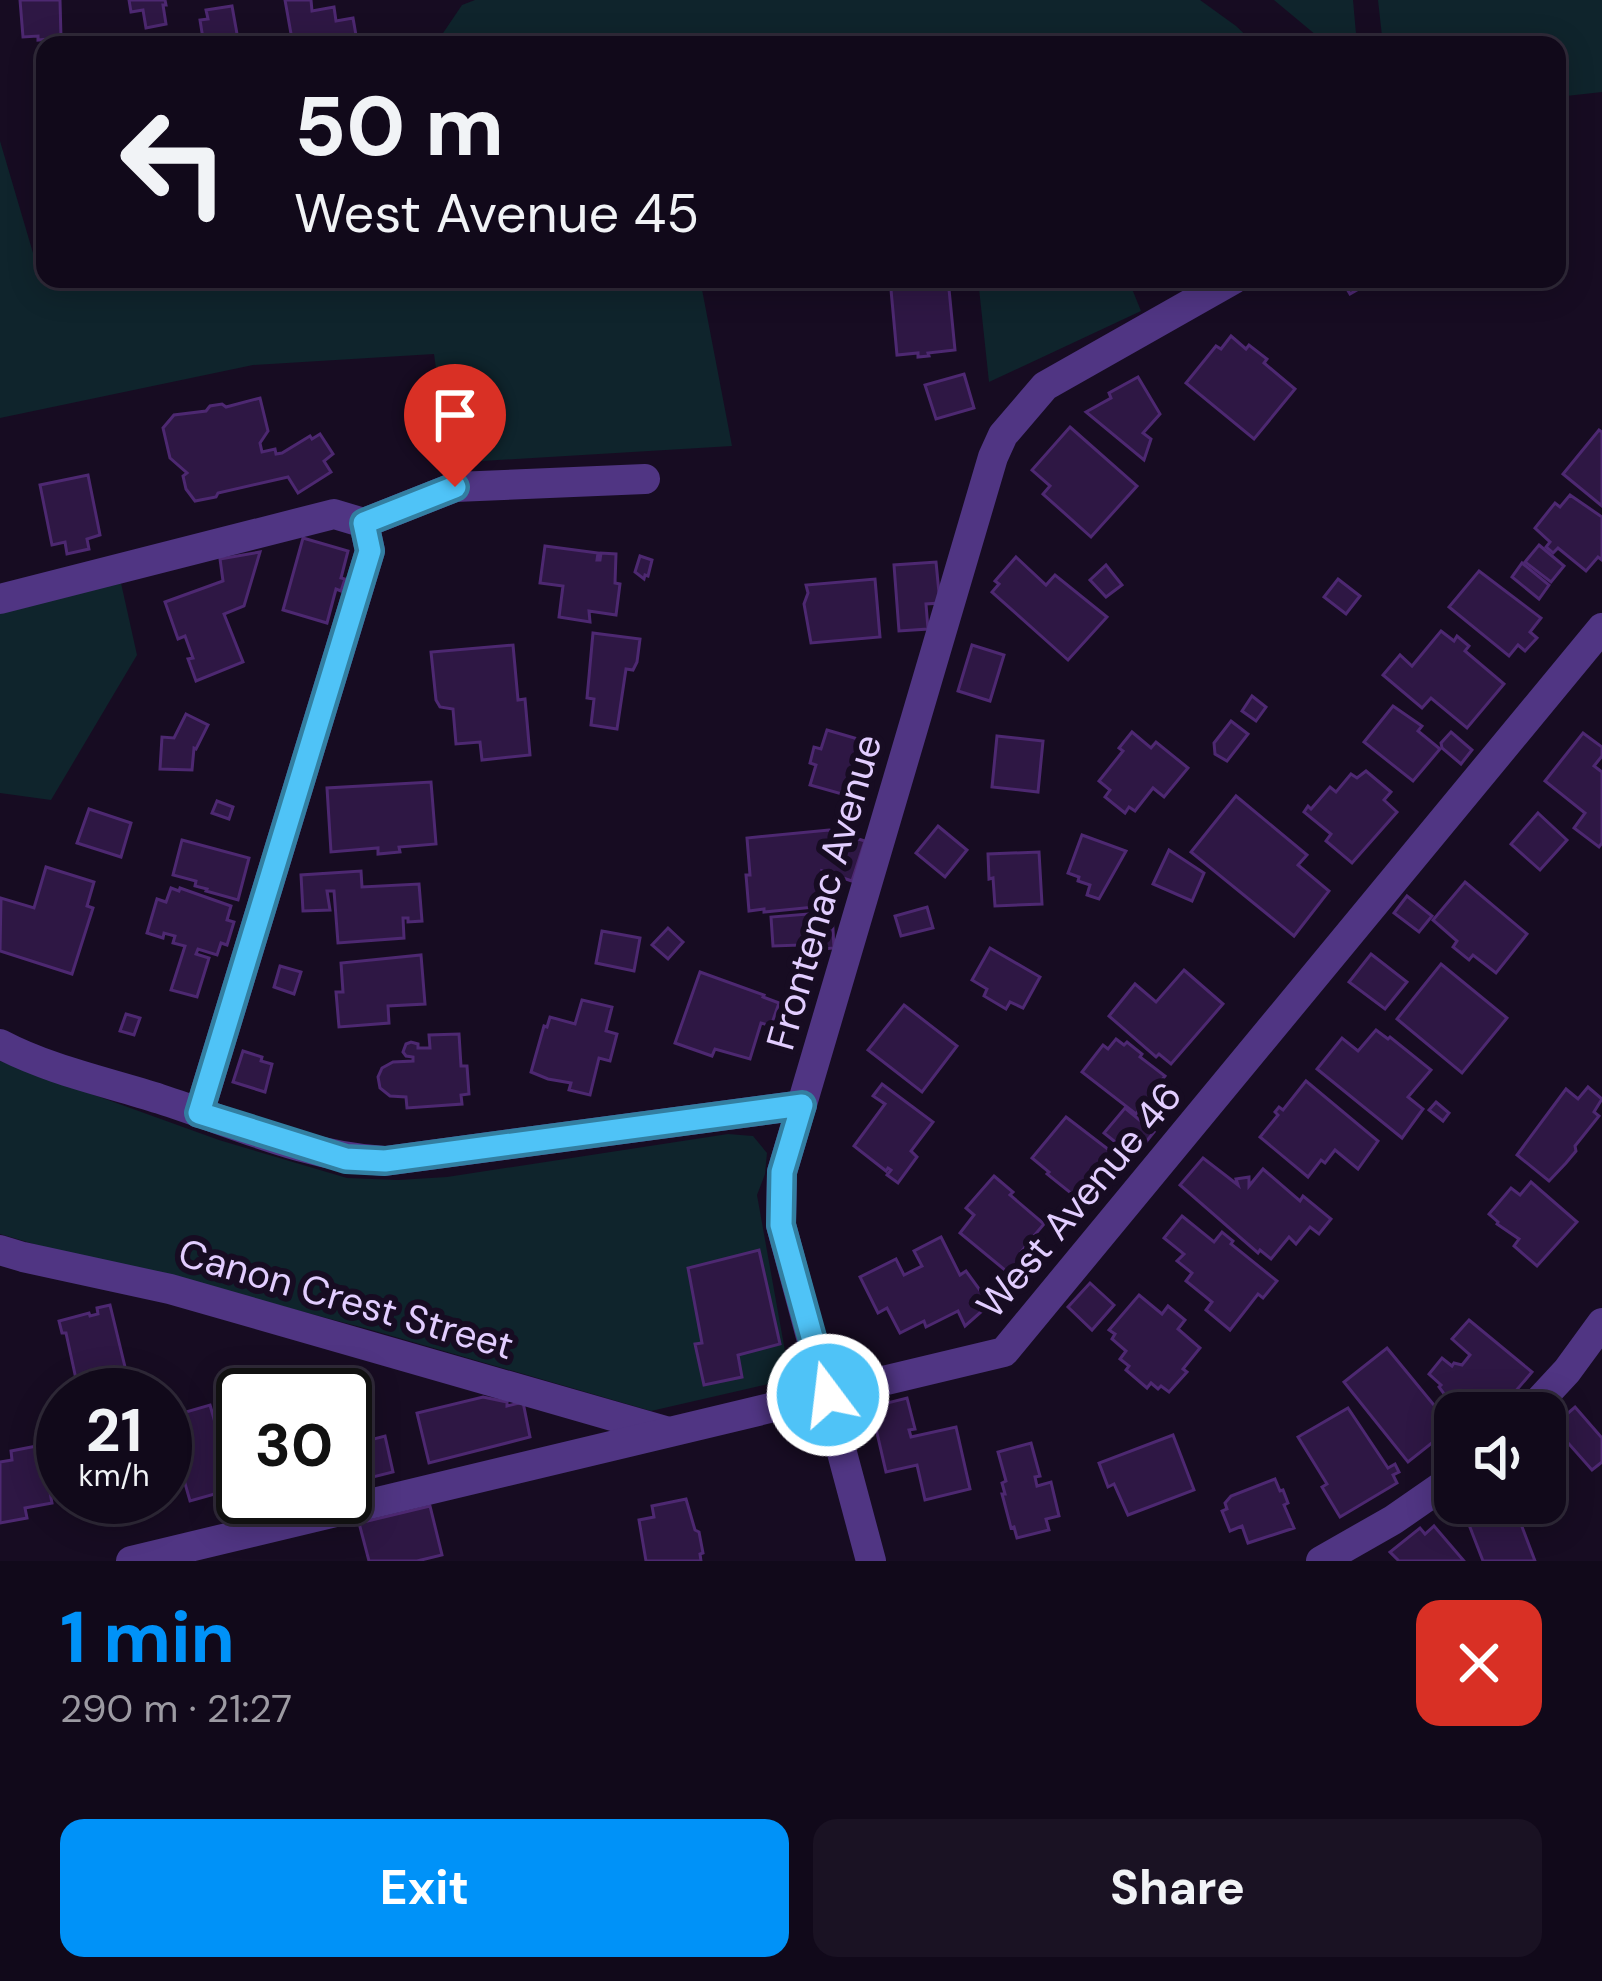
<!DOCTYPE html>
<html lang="en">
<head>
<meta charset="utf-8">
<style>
	body { margin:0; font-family:"DM Sans",sans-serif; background:#1a1223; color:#f1f3f6; height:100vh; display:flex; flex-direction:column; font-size:45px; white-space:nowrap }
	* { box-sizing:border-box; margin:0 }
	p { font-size:39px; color:#9c9aa2 }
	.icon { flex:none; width:66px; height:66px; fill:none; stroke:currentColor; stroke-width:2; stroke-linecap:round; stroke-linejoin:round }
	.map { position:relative; height:1561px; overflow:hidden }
	.details { display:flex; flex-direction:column; background:#11091a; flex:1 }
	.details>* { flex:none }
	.banner { position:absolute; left:36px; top:36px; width:1530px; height:252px; border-radius:24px; box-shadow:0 6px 30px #0003,0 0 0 3px #302a39; background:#11091a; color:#f1f3f6; overflow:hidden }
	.buttons { position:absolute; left:1434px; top:1392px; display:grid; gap:24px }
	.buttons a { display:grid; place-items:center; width:132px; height:132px; border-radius:24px; background:#11091a; box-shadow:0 6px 30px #0003,0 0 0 3px #302a39; font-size:60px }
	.speed { position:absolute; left:36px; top:1368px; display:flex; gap:24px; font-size:60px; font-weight:700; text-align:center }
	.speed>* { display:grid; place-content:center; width:156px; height:156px; border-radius:50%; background:#11091a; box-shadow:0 6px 30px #0003,0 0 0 3px #302a39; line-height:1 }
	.speed small { font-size:30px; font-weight:400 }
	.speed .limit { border:6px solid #111; border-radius:18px; background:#fff; color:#111 }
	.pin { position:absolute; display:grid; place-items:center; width:102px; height:102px; color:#fff; margin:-123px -51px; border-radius:50% 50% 50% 0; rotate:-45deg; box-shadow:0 0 12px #0007 }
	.pin .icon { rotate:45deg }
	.me { position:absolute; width:132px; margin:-66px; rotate:345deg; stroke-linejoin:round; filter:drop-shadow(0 0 9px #0008) }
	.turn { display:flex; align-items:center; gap:42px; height:252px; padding:0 60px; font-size:54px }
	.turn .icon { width:156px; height:156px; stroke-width:2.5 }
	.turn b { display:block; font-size:84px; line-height:102px }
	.round { display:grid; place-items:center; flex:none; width:126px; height:126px; border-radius:24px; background:#1a1223 }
	.head { display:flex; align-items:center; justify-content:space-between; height:204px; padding:0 60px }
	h1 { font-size:72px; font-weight:700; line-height:90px; color:#0092f8 }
	.cta { display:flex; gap:24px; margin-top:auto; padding:24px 60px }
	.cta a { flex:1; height:138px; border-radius:24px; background:#0092f8; color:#fff; font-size:48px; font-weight:700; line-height:138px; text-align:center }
	.cta a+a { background:#1a1223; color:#f1f3f6 }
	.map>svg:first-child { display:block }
	.green { fill:#0f242c }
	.building { fill:#2e1744; stroke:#4d2871; stroke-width:3 }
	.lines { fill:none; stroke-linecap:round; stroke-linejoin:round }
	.street { stroke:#503583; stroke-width:30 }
	.route-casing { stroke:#337fa1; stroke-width:30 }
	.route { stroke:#4fc3f7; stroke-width:21 }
	.labels { text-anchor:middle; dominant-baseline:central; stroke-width:12; stroke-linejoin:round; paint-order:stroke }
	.street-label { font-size:39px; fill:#e2cdff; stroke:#170c22 }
</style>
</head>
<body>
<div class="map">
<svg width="1602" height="1561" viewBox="0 0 1602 1561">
	<rect width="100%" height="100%" fill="#170c22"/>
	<!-- green -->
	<g class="green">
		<path d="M475,0H1200L1236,26L1256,45H435L462,5Z"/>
		<path d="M1274,0H1353L1357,45H1328Z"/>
		<path d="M1378,0H1602V92L1557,97V45H1383Z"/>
		<path d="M0,141L41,280L700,279L732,446L449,463L434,354L253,365L0,418Z"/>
		<path d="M978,279H1128L1141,311L989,382Z"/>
		<path d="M121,583L137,655L51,800L0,793V613Z"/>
		<path d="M0,1061L219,1140L347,1178L398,1180L447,1177L728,1134L753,1136L767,1153L765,1174L757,1195L790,1379L651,1411L368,1329L187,1281L98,1263L0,1234Z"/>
	</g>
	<!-- building -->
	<g class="building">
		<path d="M20,0H60L61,38L38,40V36L23,37Z"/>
		<path d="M129,0H165L166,5H163L166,24L146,28L143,10L131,12Z"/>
		<path d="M285,0H311L312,11L334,7L336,21L353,18L357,41L366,39L367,45H293Z"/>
		<path d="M232,6L239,45H204L200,20L208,19L206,10Z"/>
		<path d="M890,279H948L955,350L928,353L929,356L918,357V353L897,355Z"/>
		<path d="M1341,279H1376L1350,294Z"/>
		<path d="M1231,336L1246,349L1249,345L1267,359L1264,363L1295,389L1254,439L1186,383L1216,346L1221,349Z"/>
		<path d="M964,374L974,408L936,419L925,385Z"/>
		<path d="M1138,377L1160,414L1143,433L1151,439L1144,460L1086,412L1111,398L1109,393Z"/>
		<path d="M260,398L268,431L260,443L262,452L275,449L276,454L282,453L310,436L312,439L320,434L333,454L324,461L331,472L298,493L288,477L218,493L216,497L195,501L186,489L183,476L187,473L170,458L163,428L174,415L206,411L210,406L222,404L226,407Z"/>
		<path d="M1070,427L1137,486L1091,537L1043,494L1050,486L1032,470Z"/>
		<path d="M1599,430L1602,432V506L1563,474Z"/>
		<path d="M88,475L100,535L87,539L89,549L67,554L65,542L52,545L40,485Z"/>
		<path d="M1570,495L1602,517V560L1598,557L1586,571L1558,548L1553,553L1546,547L1550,542L1535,528L1555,503L1560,507Z"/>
		<path d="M303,538L348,551L341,578L345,579L341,591L336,589L327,623L283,610Z"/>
		<path d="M1539,545L1564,566L1551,582L1525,562Z"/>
		<path d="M545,546L598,553L597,560H600L601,553L616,554L615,583L620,584L616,615L589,611L590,622L559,617L563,586L540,583Z"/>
		<path d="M260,552L244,606L224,614L243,662L196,681L188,659L193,658L185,636L178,639L165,602L223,581L220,559Z"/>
		<path d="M640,556L652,560L648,576L645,575L644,579L635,572Z"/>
		<path d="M1016,557L1046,585L1055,575L1107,617L1068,660L992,592L999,584L995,581Z"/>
		<path d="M936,562L940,603L926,604L928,629L899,631L894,565Z"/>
		<path d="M1522,563L1549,585L1539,599L1512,577Z"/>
		<path d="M1106,565L1122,585L1106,597L1090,580Z"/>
		<path d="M1479,571L1541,618L1530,632L1537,638L1525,651L1518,645L1509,656L1449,607Z"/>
		<path d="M875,579L880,637L811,643L804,604L808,593L806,585Z"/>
		<path d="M1338,579L1360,596L1346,614L1324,597Z"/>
		<path d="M1441,631L1454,641L1457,636L1469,646L1465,651L1504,684L1467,728L1431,698L1422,708L1383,675L1400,655L1412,666Z"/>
		<path d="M593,633L640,639L637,662L633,670L626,669L617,729L591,725L594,699L587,698Z"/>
		<path d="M513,645L518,700L525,699L530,755L482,760L480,742L456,744L453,709L440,707L436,700L431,652Z"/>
		<path d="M972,645L1004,655L990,701L958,691Z"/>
		<path d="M1252,696L1266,707L1256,721L1242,711Z"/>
		<path d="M1393,706L1422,726L1418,731L1440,749L1413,781L1364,742Z"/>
		<path d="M186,714L208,725L196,749L194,748L192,770L160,769L162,737L174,738Z"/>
		<path d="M1231,721L1248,734L1227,761L1215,754L1214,743Z"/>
		<path d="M827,730L875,744L856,798L810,785L816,765L810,763L814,747L821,749Z"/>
		<path d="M1132,732L1151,748L1156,742L1188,768L1164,797L1153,788L1135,811L1129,807L1125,813L1105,797L1110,790L1099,781L1123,751L1119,748Z"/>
		<path d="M1451,732L1472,750L1461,764L1442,748L1441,743Z"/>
		<path d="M1583,733L1602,747V756L1594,766L1602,772V843L1599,847L1574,828L1585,813L1545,781Z"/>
		<path d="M997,736L1043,741L1038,792L992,787Z"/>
		<path d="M1366,771L1391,792L1384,800L1397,812L1352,863L1326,841L1331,834L1304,812L1308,806L1311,809L1330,787L1336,792L1351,774L1357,778Z"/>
		<path d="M431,782L436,844L399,847L400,852L378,854V848L331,852L327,788Z"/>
		<path d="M1236,796L1307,855L1298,865L1329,891L1294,936L1191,852Z"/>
		<path d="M217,801L233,807L229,819L212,813Z"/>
		<path d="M89,809L131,823L121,857L77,843Z"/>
		<path d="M1538,813L1567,840L1540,870L1511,844Z"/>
		<path d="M938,826L967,850L945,877L916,853Z"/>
		<path d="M829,830L865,841L852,881L822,871L825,906L764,912V909L749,911L746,875H750L747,838Z"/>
		<path d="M1082,835L1126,851L1099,899L1087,895L1090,885L1078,881L1079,877L1068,873Z"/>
		<path d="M182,840L249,858L238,900L206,891L207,889L195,886L196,881L173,875Z"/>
		<path d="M1169,850L1204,873L1192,901L1153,884Z"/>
		<path d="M1039,852L1042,904L995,906L993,878L989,879L988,854Z"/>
		<path d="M46,867L94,882L87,906L93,908L72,974L0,951L1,898L34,908Z"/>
		<path d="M361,871L362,887L419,884L422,921L408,922V918H403L404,938L338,943L334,891H327L330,910L303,911L301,875Z"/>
		<path d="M1465,882L1527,934L1496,973L1473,955L1469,960L1453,947L1457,941L1433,920Z"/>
		<path d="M171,888L179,891L180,888L231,906L227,920L234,922L227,945L221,943L217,955L198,949L196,954L209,958L197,997L171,990L185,946L173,943L175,936L164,933L163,938L147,933L157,899L166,902Z"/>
		<path d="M1407,896L1432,916L1419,932L1394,913Z"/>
		<path d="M927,907L933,928L901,936L895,916Z"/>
		<path d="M832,912L834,948L800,951V945L773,946L771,917Z"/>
		<path d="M668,928L683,942L668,959L652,945Z"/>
		<path d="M602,931L640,938L634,971L596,963Z"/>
		<path d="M990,948L1040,977L1023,1008L1010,1002L1006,1009L984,996L987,989L972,980Z"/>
		<path d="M1371,954L1407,982L1385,1009L1349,982Z"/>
		<path d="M421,955L425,1004L388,1006L389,1023L339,1027L336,992H343L341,963Z"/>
		<path d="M1441,964L1507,1018L1462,1073L1397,1019Z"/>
		<path d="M280,966L301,972L294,994L274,987Z"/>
		<path d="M1184,970L1223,1004L1171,1064L1159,1054L1156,1057L1109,1016L1135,984L1156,1002Z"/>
		<path d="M700,972L764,995L763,997L779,1003L771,1026L761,1023L750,1059L715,1049L712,1056L675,1043Z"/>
		<path d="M582,1000L612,1007L606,1031L617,1034L610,1061L599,1058L590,1095L569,1090L571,1083L548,1079L531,1072L544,1026L547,1027L550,1017L575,1024Z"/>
		<path d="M904,1005L957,1046L922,1092L868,1050Z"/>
		<path d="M126,1014L140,1018L134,1035L120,1031Z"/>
		<path d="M1376,1030L1388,1039L1390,1037L1431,1070L1408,1097L1423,1109L1402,1138L1317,1069L1342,1038L1358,1051Z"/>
		<path d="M459,1034L461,1066H467L469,1094L461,1095L462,1104L407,1108L406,1097L390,1096L380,1088L378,1077L382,1068L393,1062L413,1061V1057L406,1056L403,1052L406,1044L411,1042L418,1044V1048H430L429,1035Z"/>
		<path d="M1116,1039L1124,1045L1127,1042L1142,1054L1140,1057L1165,1076L1136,1114L1082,1072L1103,1045L1108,1049Z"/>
		<path d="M243,1051L262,1057L261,1061L272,1064L265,1092L233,1082Z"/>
		<path d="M1306,1081L1378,1141L1358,1169L1335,1150L1325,1163L1321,1160L1308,1177L1260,1137L1278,1115L1275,1112L1279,1107L1283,1110Z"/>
		<path d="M882,1084L933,1122L911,1151L917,1157L898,1183L887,1175L891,1170L888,1168L886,1171L854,1146L885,1104L873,1096Z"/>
		<path d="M1588,1087L1602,1099L1594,1112L1599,1116L1575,1146L1576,1151L1566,1163L1549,1181L1517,1155L1566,1089L1578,1099Z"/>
		<path d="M1436,1102L1449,1113L1443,1121L1429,1110Z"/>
		<path d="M1125,1108L1154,1132L1134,1157L1104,1133Z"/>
		<path d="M1066,1117L1113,1153L1077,1198L1047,1174L1049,1172L1032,1158Z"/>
		<path d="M1203,1158L1238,1185L1236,1179L1249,1177V1186L1263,1169L1300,1201L1303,1196L1331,1219L1319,1234L1310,1227L1296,1244L1289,1237L1271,1259L1260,1250L1258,1253L1180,1185Z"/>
		<path d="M994,1176L1013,1192L1010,1195L1044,1224L1033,1237L1037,1239L1029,1249L1026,1246L1021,1252L1027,1257L1011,1275L960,1233L974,1215L966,1208Z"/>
		<path d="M1531,1182L1577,1222L1537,1266L1514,1246L1519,1239L1497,1224L1498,1222L1489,1214L1511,1188L1520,1195Z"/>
		<path d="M1182,1216L1214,1242L1222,1232L1233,1241L1231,1244L1277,1281L1263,1298L1258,1294L1230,1330L1206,1310L1212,1302L1186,1281L1192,1273L1177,1261L1184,1254L1164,1238Z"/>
		<path d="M941,1237L960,1275L966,1271L990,1304L965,1326L958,1311L926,1327L924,1321L900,1333L887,1308L878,1313L860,1277L896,1259L904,1275L922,1266L914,1251Z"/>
		<path d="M759,1250L780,1344L738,1355L742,1377L704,1385L695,1344L702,1343L688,1268Z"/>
		<path d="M1090,1283L1114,1305L1092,1330L1068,1307Z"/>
		<path d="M1139,1295L1162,1314L1168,1306L1185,1320L1178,1329L1200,1348L1183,1369L1187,1372L1169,1392L1161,1386L1158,1389L1151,1383L1147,1388L1126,1370L1129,1366L1120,1359L1126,1351L1112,1339L1115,1334L1109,1330Z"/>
		<path d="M110,1305L125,1367L76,1379L66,1333H62L59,1321L89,1313L90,1316L98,1314L97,1308Z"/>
		<path d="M1469,1320L1532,1372L1508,1400L1502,1394L1487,1413H1464L1450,1402L1439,1387L1441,1385L1429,1374L1442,1358L1452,1366L1454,1363L1462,1365L1470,1355L1452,1339Z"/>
		<path d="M1387,1348L1452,1427L1408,1462L1344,1382Z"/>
		<path d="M483,1397L507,1402V1406L523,1402L530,1437L429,1463L417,1413Z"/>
		<path d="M907,1398L915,1429L909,1430L911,1437L956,1427L970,1489L925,1500L917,1465L886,1472L871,1407Z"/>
		<path d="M210,1405L216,1426L231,1422L235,1429L243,1460V1486L190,1501L172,1438L177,1436L172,1416Z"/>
		<path d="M1575,1407L1602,1438V1462L1592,1470L1553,1426Z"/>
		<path d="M1348,1408L1388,1468L1395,1464L1399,1472L1393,1475L1397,1483L1340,1517L1322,1487L1327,1484L1298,1437Z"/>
		<path d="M349,1421L355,1444L385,1436L393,1472L357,1481L353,1467L345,1469V1422Z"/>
		<path d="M1173,1435L1194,1490L1128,1515L1114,1484L1108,1487L1099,1463Z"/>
		<path d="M57,1442L62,1468L46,1471L52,1503L25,1508L27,1518L0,1523V1462L12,1460L11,1451Z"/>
		<path d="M1031,1443L1040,1476L1035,1477L1037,1486L1051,1482L1059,1516L1046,1519L1049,1530L1017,1538L1014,1527L1011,1528L1002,1494H1005L1002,1483L1006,1481L998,1452Z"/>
		<path d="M1275,1479L1280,1491L1283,1490L1288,1503L1284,1505L1294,1528L1248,1543L1242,1526L1230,1531L1222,1511L1227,1509L1225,1503L1231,1496Z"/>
		<path d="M90,1497H144L145,1504L95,1516Z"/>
		<path d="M686,1499L695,1530L699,1532L703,1553L700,1554L701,1561H646L639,1520L654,1517L652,1506Z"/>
		<path d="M1504,1503H1513L1535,1561H1483L1466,1517Z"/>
		<path d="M430,1506L442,1555L417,1561H369L359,1523Z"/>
		<path d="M1434,1526L1464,1561H1399L1390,1552L1420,1528L1425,1534Z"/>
	</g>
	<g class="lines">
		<!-- street -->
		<g class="street">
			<path d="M364,523L455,487L645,479"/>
			<path d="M0,599L334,514L364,523"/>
			<path d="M0,1044C49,1070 107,1082 160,1099C235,1123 305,1157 385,1161L802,1105"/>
			<path d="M199,1113L370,551L364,523"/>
			<path d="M0,1250L23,1257L170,1289L665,1431"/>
			<path d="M1528,1413L1567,1371L1602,1323"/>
			<path d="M131,1561L1004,1352L1602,628"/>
			<path d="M871,1561L781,1225L782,1172L993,457L1003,435L1045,386L1234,279"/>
			<path d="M1321,1561L1393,1520L1455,1477"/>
		</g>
	</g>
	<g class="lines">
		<defs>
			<path id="route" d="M455,487L364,523L370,551L199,1113L346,1159L385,1161L802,1105L782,1172L781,1225L828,1395"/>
		</defs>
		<!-- route casing -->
		<use href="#route" class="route-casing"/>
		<!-- route -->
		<use href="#route" class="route"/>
	</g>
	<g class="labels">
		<!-- street labels -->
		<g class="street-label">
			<text transform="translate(824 892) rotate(-74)">Frontenac Avenue</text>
			<text transform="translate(1079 1200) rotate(-50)">West Avenue 46</text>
			<text transform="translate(346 1299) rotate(16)">Canon Crest Street</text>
		</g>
	</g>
</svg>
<div class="buttons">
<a><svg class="icon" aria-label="sound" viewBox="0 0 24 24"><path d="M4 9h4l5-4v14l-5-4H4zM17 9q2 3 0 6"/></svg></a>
</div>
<div class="speed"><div>21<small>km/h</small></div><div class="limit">30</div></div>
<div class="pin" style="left:455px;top:487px;background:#d93025"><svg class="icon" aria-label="arrive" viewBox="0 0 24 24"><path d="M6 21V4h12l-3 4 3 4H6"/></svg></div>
<svg class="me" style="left:828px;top:1395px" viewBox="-20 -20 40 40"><circle r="17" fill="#4fc3f7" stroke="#fff" stroke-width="3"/><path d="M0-11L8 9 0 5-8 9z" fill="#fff"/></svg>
<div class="banner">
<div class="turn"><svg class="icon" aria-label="left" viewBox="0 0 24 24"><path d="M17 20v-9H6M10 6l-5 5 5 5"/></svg><div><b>50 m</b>West Avenue 45</div></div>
</div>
</div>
<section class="details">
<div class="head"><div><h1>1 min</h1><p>290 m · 21:27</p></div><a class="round" style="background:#d93025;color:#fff"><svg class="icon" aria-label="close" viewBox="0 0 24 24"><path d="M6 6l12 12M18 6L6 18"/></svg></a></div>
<div class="cta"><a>Exit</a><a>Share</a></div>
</section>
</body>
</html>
